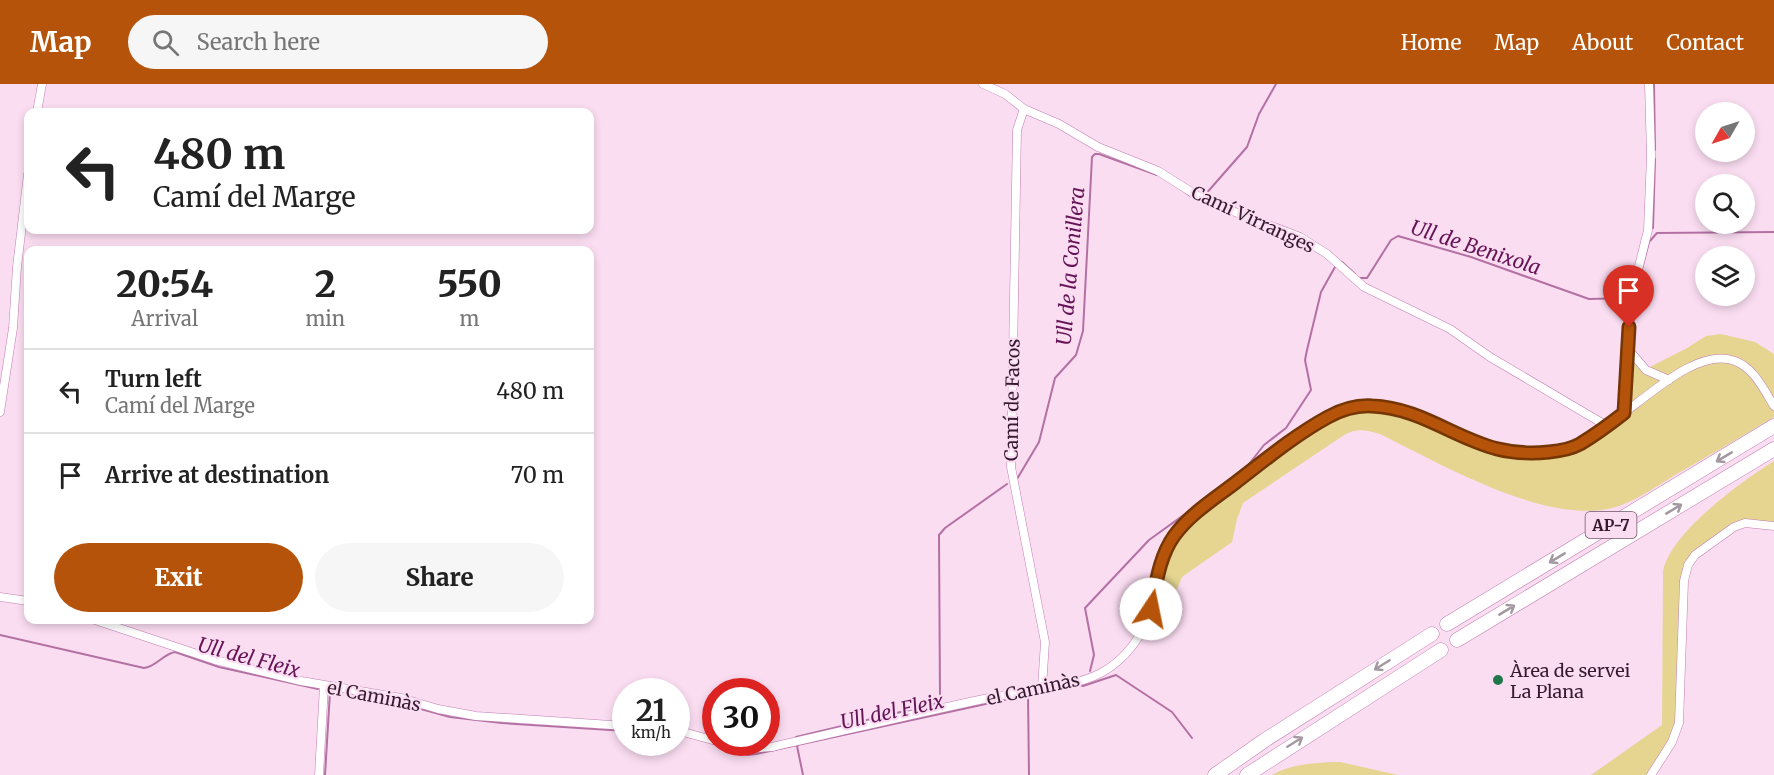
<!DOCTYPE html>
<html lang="en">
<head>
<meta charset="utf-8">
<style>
	body { margin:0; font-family:Merriweather,serif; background:#f6f6f6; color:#222; height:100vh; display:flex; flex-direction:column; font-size:22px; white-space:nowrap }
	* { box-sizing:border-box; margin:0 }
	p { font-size:20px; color:#767676 }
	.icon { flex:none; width:33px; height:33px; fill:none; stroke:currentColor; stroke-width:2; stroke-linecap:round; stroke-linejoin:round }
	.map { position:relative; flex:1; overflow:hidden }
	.panel { position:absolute; left:24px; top:162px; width:570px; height:378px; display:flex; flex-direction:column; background:#fff; border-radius:12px; box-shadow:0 3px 9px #0003 }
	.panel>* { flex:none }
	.guide { position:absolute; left:24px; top:24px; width:570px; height:126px; border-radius:12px; box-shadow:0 3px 9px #0003; background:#fff; color:#222; overflow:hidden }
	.needle { width:39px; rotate:231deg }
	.controls { position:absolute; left:1695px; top:18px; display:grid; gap:12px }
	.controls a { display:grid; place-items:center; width:60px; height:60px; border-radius:50%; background:#fff; box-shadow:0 3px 9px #0003; font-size:30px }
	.speed { position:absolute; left:612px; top:594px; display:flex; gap:12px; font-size:30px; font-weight:700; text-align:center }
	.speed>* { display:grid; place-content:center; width:78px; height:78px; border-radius:50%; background:#fff; box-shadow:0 3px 9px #0003; line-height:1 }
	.speed small { font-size:15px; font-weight:400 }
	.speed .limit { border:9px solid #d22; background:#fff; color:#111 }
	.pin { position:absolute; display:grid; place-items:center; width:51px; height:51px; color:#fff; margin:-62px -26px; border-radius:50% 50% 50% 0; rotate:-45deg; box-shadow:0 0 6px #0007 }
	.pin .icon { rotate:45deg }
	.me { position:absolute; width:66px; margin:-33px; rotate:11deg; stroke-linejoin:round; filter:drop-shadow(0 0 4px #0008) }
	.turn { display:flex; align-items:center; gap:21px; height:126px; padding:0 30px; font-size:27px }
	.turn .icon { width:78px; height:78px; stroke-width:2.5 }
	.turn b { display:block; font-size:42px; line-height:51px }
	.eta { display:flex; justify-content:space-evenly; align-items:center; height:102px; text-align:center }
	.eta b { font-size:36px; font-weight:800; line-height:42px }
	.button { display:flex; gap:12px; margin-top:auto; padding:12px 30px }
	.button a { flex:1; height:69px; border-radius:36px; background:#b45309; color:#fff; font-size:24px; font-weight:800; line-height:69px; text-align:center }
	.button a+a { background:#f6f6f6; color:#222 }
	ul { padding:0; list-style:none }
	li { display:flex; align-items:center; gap:18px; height:84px; padding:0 30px; border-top:2px solid #e0e0e0 }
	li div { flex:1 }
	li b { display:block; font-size:22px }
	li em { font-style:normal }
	header { display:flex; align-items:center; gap:36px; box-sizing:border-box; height:84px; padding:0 30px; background:#b45309; color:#fff }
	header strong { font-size:28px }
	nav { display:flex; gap:33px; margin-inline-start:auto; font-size:21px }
	.search { width:420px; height:54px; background:#f6f6f6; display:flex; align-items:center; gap:15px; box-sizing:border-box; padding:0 21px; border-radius:33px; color:#767676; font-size:22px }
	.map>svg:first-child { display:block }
	.green { fill:#e5d591 }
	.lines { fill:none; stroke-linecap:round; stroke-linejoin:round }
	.stream { stroke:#b371a3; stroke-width:2 }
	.minor-casing { stroke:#c27eb1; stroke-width:9 }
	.motorway-casing { stroke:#c27eb1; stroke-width:15 }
	.minor { stroke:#fff; stroke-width:8 }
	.motorway { stroke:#fff; stroke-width:14 }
	.oneway { stroke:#a498a1 }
	.route-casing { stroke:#753606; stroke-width:15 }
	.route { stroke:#b45309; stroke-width:10 }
	.poi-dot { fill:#20774b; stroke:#fbddf2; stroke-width:2 }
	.labels { text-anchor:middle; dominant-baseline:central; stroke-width:4.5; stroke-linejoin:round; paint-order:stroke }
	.shield { fill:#fbddf2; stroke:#70546a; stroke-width:1.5 }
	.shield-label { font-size:16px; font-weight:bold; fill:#351a2f }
	.street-label { font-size:18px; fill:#351a2f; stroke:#fbddf2 }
	.poi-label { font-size:18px; fill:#351a2f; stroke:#fbddf2; text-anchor:start }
	.water-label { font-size:20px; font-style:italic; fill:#651456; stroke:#fbddf2 }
</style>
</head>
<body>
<header>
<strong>Map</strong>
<div class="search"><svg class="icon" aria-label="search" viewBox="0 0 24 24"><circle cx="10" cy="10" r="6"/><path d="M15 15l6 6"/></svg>Search here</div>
<nav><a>Home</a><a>Map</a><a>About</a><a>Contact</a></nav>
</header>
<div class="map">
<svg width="1774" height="691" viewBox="0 0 1774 691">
	<rect width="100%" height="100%" fill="#fbddf2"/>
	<!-- green -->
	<g class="green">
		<path d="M1721,250L1755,258L1774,270V320L1748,286L1774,324V333C1741,353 1708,372 1675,391C1657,402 1639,415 1619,422C1552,445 1441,380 1380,350C1365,346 1358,344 1344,351L1243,419L1237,435L1232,458L1182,493L1177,505L1156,502L1160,483L1182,442L1273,370L1349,325L1391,324L1502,368L1560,367L1625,329L1628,267L1645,286L1670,296L1646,285L1687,264L1706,252Z"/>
		<path d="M1774,377V442L1745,439L1688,480L1678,639L1650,691H1591L1662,641L1663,487C1671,448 1741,398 1774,377Z"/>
		<path d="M1334,678H1340L1398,691H1272C1291,680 1313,679 1334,678Z"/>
	</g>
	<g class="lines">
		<!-- stream -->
		<g class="stream">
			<path d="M1654,0L1655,66"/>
			<path d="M1185,108L1197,117"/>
			<path d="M1204,112L1247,63L1259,30L1276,0"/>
			<path d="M1653,144L1655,75"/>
			<path d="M1342,178L1355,190"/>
			<path d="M1360,194H1367L1391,156L1398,152L1471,173L1589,215L1627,214"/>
			<path d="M1639,196L1649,158L1657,149L1774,148"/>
			<path d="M1017,395L1039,358L1055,294L1076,271L1083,247L1092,73L1095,70H1099L1157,91"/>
			<path d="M0,551L144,584C156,583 163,570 175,568L219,583L318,605"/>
			<path d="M1090,587L1094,571L1085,524L1149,456L1242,389L1264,361L1286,344L1311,306L1305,276L1307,266L1321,208L1335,183"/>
			<path d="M1080,601L1083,602L1116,591L1172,628L1192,654"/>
			<path d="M351,609L399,619L450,633L502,639L626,647"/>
			<path d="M1028,611L1029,691"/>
			<path d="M796,653L934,620L940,615L939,451L945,444L1007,400"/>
			<path d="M716,661L748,671L756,670L1023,612"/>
			<path d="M797,662L803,691"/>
			<path d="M325,691L330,608L332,606"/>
		</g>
		<defs>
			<g id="minor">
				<path d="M983,0L1005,10L1024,25L1059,40L1098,63L1158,87L1204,116L1300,153L1327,170L1364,203L1450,245L1490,273L1607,342"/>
				<path d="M1024,25L1017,46L1011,383L1045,558L1042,604"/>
				<path d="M37,28L42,0"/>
				<path d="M1628,265L1646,286L1669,296"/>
				<path d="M0,328L13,244L17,183L28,90"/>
				<path d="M1625,329L1631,222L1636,194L1648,146L1651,72L1649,0"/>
				<path d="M0,513L28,517"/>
				<path d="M95,536L215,576L301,597L401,614L438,625L476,632L626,642"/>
				<path d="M676,646L716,657"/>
				<path d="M721,658L748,665L772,663C843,647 913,630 984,615C1019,607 1070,605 1101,589C1125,576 1145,550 1151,524C1158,500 1160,477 1172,455C1181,439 1197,428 1211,417C1241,394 1271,371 1303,350C1318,340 1333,328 1350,324C1408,310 1450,359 1504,368C1521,370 1541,370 1558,367C1612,357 1684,257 1735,277C1754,284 1764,306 1774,322"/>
				<path d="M319,691L324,602"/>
				<path d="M1651,691L1672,658L1679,639L1684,497L1688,481L1695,471L1734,443L1745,439L1774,442"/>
			</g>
			<g id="motorway">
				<path d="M1447,540L1774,342"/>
				<path d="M1457,556L1774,365"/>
				<path d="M1215,691L1265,656L1432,550"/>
				<path d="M1247,691L1441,566"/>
			</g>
		</defs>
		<!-- minor casing -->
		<use href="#minor" class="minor-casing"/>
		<!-- motorway casing -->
		<use href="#motorway" class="motorway-casing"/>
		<!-- minor -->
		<use href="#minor" class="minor"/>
		<!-- motorway -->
		<use href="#motorway" class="motorway"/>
	</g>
	<!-- one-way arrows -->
	<defs><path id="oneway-shaft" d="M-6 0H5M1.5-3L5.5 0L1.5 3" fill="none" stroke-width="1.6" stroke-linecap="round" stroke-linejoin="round" transform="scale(1.5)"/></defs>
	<g class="oneway">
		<use href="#oneway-shaft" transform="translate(1724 373) rotate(149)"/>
		<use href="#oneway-shaft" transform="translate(1674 425) rotate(-31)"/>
		<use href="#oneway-shaft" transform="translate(1557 474) rotate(149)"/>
		<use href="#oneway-shaft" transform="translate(1507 526) rotate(-31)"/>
		<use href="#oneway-shaft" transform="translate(1382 581) rotate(148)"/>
		<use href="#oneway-shaft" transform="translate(1295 658) rotate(-32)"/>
	</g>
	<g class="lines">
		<defs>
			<path id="route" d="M1151,525C1156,501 1159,473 1174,452C1190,430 1214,415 1235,399C1265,376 1295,351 1328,333C1341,326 1357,321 1372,322C1400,323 1424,334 1449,346C1485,363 1508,372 1549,368C1559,367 1571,365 1580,360C1595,351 1610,340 1624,329L1629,243"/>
		</defs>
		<!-- route casing -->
		<use href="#route" class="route-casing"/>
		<!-- route -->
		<use href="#route" class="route"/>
	</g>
	<!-- markers -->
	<circle class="poi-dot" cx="1498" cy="596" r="6"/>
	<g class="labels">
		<!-- shield labels -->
		<rect class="shield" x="1585.5" y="428" width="51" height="26" rx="4.5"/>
		<g class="shield-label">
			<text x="1611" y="441">AP-7</text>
		</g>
		<!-- street labels -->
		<g class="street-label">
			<text transform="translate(1253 135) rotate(25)">Camí Virranges</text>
			<text transform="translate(1012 316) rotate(-89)">Camí de Facos</text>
			<text transform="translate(1033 605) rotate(-12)">el Caminàs</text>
			<text transform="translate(374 612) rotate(11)">el Caminàs</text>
		</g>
		<!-- poi labels -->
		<g class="poi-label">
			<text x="1510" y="586">Àrea de servei<tspan x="1510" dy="21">La Plana</tspan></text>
		</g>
		<!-- water labels -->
		<g class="water-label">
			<text transform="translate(1476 163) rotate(18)">Ull de Benixola</text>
			<text transform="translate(1070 182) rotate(-85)">Ull de la Conillera</text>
			<text transform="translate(249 573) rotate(15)">Ull del Fleix</text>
			<text transform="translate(892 627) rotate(-12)">Ull del Fleix</text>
		</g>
	</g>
</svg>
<div class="controls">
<a><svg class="needle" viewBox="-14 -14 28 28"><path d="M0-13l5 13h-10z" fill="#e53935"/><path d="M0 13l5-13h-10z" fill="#767676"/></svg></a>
<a><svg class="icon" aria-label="search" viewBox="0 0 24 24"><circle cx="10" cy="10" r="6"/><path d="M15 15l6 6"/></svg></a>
<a><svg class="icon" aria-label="layers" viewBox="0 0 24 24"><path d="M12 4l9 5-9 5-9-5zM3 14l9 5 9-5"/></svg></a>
</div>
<div class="speed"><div>21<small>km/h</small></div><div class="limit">30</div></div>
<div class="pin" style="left:1629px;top:243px;background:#d93025"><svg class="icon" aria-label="arrive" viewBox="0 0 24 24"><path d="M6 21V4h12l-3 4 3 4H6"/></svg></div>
<svg class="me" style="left:1151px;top:525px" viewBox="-20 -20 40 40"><circle r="19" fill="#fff"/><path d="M0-13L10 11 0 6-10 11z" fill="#b45309"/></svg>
<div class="guide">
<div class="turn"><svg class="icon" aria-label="left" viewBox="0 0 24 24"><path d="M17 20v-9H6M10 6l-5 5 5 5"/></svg><div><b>480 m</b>Camí del Marge</div></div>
</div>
<section class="panel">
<div class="eta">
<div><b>20:54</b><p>Arrival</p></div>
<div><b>2</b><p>min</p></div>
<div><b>550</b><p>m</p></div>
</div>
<ul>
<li><svg class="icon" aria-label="left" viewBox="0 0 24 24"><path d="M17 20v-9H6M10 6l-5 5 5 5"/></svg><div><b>Turn left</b><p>Camí del Marge</p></div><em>480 m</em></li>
<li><svg class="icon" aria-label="arrive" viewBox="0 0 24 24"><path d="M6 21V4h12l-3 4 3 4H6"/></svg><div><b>Arrive at destination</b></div><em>70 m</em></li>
</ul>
<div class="button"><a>Exit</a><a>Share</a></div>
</section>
</div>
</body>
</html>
